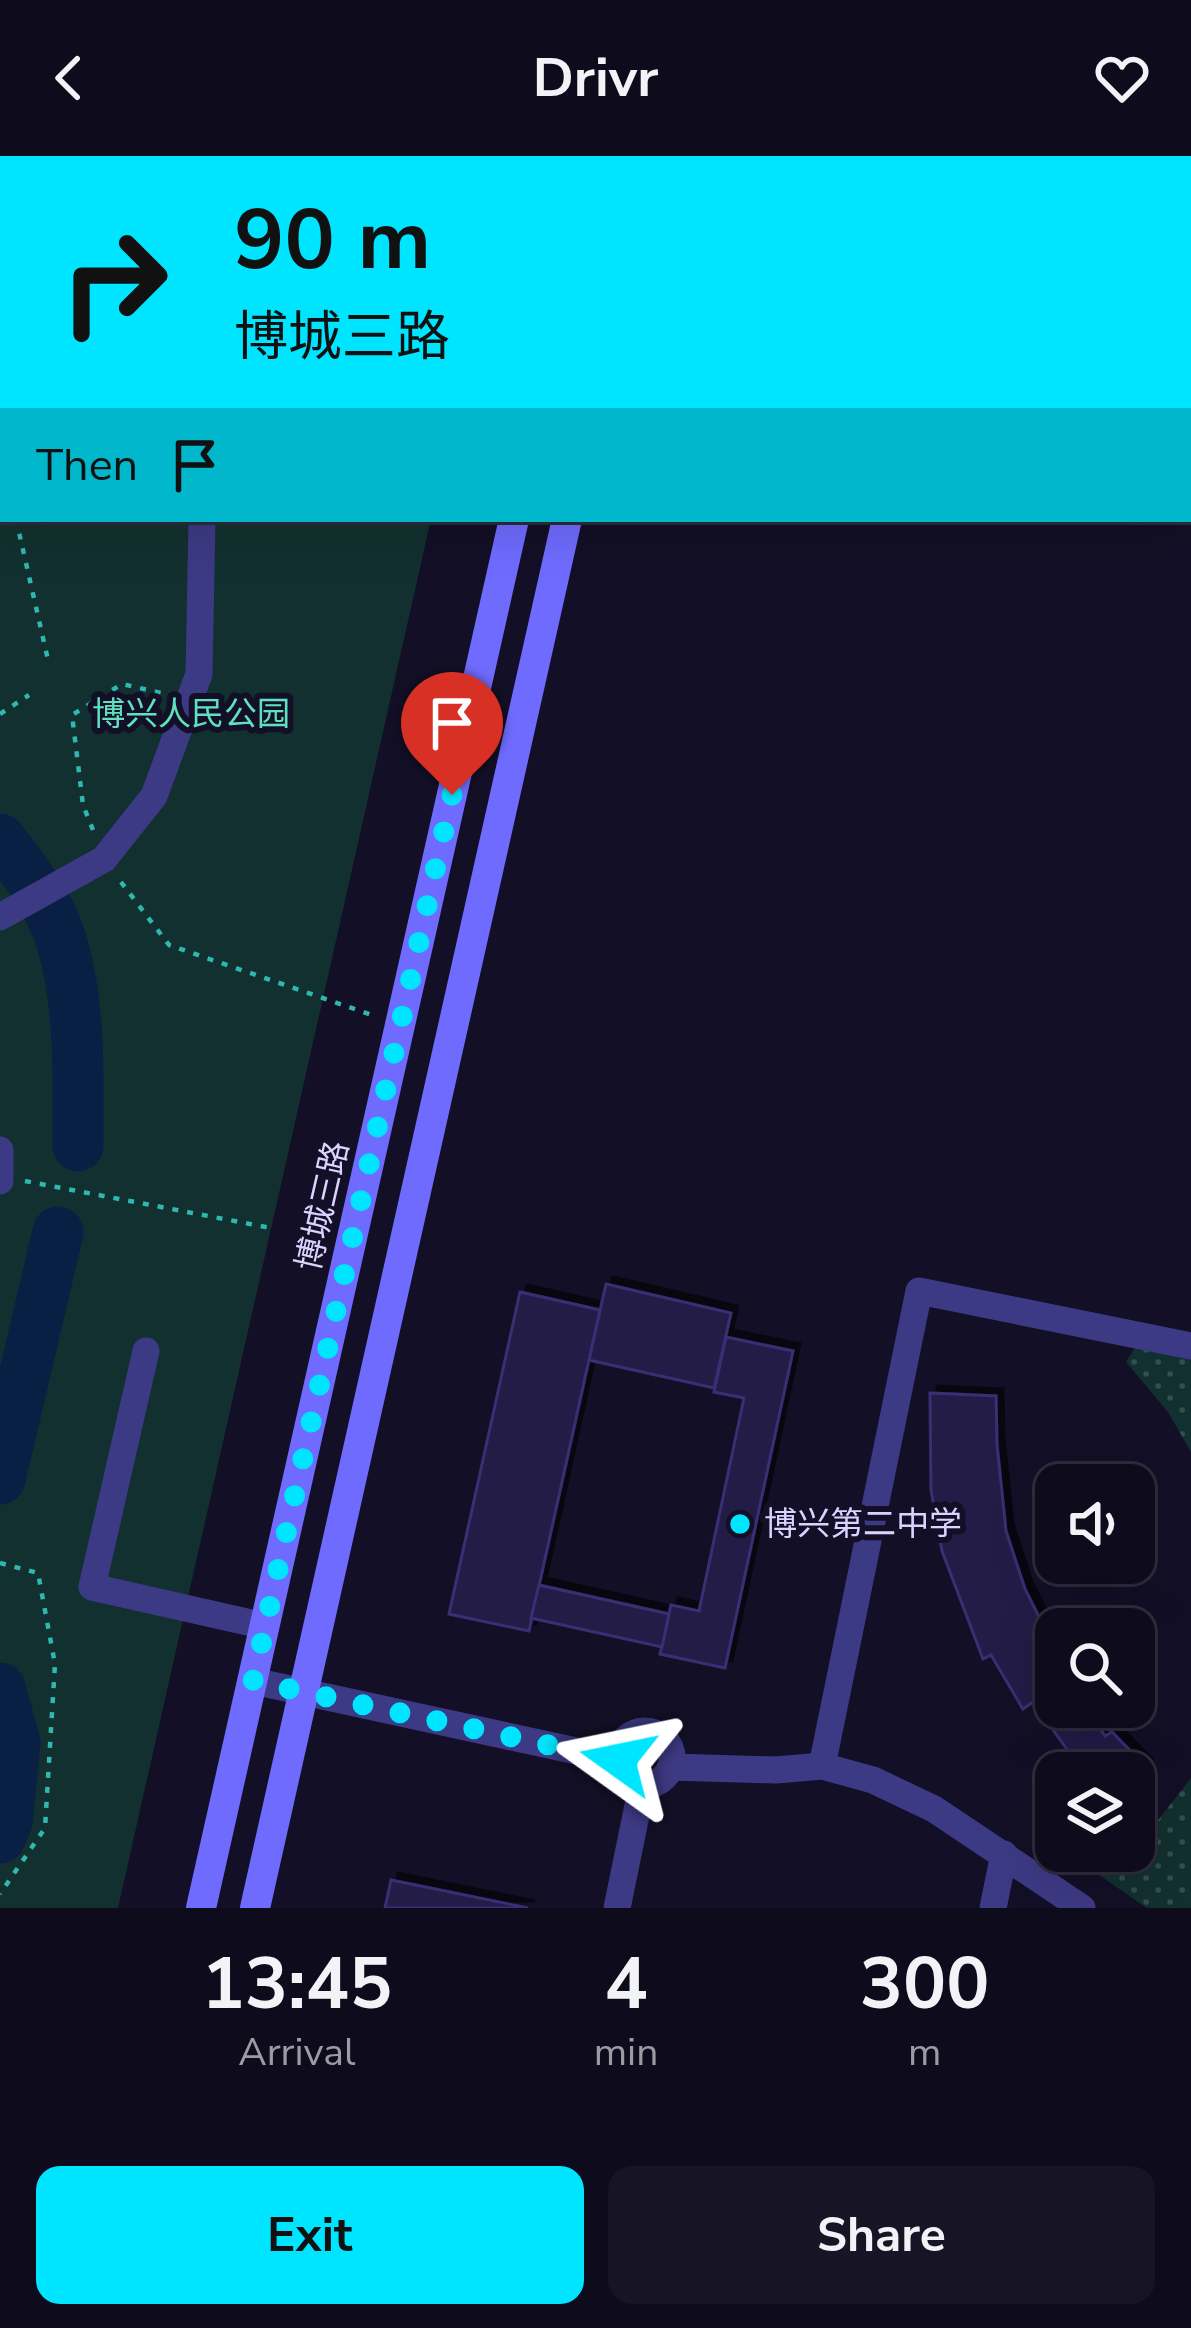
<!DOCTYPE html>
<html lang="en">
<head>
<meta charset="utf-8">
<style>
	body { margin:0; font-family:"Nunito Sans","Noto Sans SC",sans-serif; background:#171425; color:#f1f3f6; height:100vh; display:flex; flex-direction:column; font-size:45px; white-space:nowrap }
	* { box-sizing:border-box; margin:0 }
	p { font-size:39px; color:#9b9ba3 }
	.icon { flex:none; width:66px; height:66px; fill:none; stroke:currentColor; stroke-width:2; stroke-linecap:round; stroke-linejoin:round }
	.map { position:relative; height:1752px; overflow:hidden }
	.side { display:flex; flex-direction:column; background:#0e0b1c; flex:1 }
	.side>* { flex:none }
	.guide { position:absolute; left:0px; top:0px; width:1191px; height:366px; box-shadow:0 12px 48px #0002,0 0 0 3px #2e2b3b; background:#00e5ff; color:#111; overflow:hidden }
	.tools { position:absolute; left:1035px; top:1308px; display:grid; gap:24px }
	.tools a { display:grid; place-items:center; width:120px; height:120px; border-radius:24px; background:#0e0b1c; box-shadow:0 12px 48px #0002,0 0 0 3px #2e2b3b; font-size:60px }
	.pin { position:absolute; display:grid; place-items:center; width:102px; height:102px; color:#fff; margin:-123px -51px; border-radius:50% 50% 50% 0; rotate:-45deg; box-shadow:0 0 12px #0007 }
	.pin .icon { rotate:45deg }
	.me { position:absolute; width:132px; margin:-66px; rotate:282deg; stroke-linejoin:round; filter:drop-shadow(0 0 9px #0008) }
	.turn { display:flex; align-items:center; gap:42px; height:252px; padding:0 36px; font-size:54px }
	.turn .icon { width:156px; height:156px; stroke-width:2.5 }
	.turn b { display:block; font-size:84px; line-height:102px }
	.then { display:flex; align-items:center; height:114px; padding:0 36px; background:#0003; gap:24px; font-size:45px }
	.eta { display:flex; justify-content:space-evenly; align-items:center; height:204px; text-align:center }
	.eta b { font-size:72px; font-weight:700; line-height:84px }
	.action { display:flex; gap:24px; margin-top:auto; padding:24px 36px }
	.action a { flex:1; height:138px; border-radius:24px; background:#00e5ff; color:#111; font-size:48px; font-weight:700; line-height:138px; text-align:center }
	.action a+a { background:#171425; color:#f1f3f6 }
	header { display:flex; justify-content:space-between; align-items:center; height:156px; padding:0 36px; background:#0e0b1c; font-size:54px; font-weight:700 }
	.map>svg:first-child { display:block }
	.park { fill:#12302f }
	.garden { fill:url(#garden-dots) }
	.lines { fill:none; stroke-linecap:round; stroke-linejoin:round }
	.river { stroke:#0a1f44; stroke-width:51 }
	.building { fill:#241b47; stroke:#3b2d73; stroke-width:3; filter:url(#shadow) }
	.path { stroke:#2fb8b0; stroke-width:4.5; stroke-dasharray:6 9; stroke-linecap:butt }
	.street { stroke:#3d3a85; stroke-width:27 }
	.secondary { stroke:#6f6bff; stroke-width:30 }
	.route { stroke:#00e5ff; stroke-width:21; stroke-dasharray:0 37.8 }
	.poi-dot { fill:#00e5ff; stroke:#130f26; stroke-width:4.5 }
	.labels { text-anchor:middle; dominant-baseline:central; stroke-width:12; stroke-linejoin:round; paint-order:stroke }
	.park-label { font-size:33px; fill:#5fe0c0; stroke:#130f26 }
	.street-label { font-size:33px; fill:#d9d4ff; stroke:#130f26 }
	.poi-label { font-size:33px; fill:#d9d4ff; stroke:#130f26; text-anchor:start }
</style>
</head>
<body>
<header><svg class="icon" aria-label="back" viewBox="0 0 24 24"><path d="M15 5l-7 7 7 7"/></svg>Drivr<svg class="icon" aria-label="heart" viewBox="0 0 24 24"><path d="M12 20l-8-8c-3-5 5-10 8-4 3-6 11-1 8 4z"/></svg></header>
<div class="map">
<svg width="1191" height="1752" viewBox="0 0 1191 1752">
	<defs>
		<pattern id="garden-dots" width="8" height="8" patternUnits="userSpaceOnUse" patternTransform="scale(3)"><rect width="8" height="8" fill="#12302f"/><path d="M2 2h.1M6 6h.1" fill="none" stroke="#344d4e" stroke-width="1.8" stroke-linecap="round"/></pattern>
		<filter id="shadow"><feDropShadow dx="7" dy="-7" stdDeviation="0" flood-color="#0009"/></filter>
	</defs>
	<rect width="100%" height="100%" fill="#130f26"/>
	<!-- park -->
	<path class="park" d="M0,0H513L3,3V363H431L118,1752H0Z"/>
	<!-- garden -->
	<g class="garden">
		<path d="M1137,1189L1191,1201V1296L1168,1256L1126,1206Z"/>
		<path d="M1191,1622V1752H1147L1086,1710L1102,1695H1134V1675L1144,1682Z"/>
	</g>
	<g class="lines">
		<!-- river -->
		<g class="river">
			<path d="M0,683C24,712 51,750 62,787C81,851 78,924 78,990"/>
			<path d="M0,1323L58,1076"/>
			<path d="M0,1532L15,1587L7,1666L0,1682"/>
		</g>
	</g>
	<!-- building -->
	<g class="building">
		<path d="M606,1128L731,1157L714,1232L589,1204Z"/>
		<path d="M520,1136L600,1154L529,1475L449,1458Z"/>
		<path d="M726,1181L793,1195L725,1512L660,1498L671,1449L699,1455L744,1242L714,1236Z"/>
		<path d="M930,1237L996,1240L997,1289L1006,1375L1025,1433L1056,1495V1551H1084L1105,1580L1112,1576L1146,1611L1134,1625V1617H1067L1076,1606L1033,1546L1023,1553L991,1499L983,1503L942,1395L931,1334Z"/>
		<path d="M539,1429L669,1458L662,1491L531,1462Z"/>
		<path d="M391,1724L528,1752H385Z"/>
	</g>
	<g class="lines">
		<!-- path -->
		<g class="path">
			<path d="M281,3V0"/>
			<path d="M0,114L3,108"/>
			<path d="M0,126L3,129"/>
			<path d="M0,291L3,305"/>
			<path d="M16,363L48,504"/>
			<path d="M0,558L29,539"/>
			<path d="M93,674L83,649L72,559L122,528L161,537"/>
			<path d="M121,726L169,789L372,859"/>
			<path d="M25,1025L271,1072"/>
			<path d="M0,1407L38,1417L55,1508L45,1672L0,1738"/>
		</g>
		<!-- street -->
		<g class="street">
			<path d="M0,15L3,17"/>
			<path d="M0,761L104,703L154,640L199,518L202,363"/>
			<path d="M0,994V1025"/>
			<path d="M146,1195L92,1431L265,1470"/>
			<path d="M253,1525L618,1604"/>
			<circle cx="645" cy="1602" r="27"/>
			<path d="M822,1610L919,1135L1191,1190"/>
			<path d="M671,1611L776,1614L822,1610L873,1624L934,1653L1082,1752"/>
			<path d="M617,1752L642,1630"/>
			<path d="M993,1752L1004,1698"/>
		</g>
		<!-- secondary -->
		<g class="secondary">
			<path d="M595,3L596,0"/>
			<path d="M648,3L649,0"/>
			<path d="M201,1752L514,363"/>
			<path d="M255,1752L567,363"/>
		</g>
	</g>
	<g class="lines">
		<!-- route -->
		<path class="route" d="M452,639L253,1525L618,1604"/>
	</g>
	<!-- markers -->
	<circle class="poi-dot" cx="740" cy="1368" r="12"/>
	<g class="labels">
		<!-- park labels -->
		<g class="park-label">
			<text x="191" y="558">博兴人民公园</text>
		</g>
		<!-- street labels -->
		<g class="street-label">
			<text transform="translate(323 1050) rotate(-77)">博城三路</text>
		</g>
		<!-- poi labels -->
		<g class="poi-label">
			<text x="764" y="1368">博兴第二中学</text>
		</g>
	</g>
</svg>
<div class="tools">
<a><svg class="icon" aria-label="sound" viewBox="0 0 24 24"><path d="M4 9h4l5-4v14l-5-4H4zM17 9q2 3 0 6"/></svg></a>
<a><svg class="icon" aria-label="search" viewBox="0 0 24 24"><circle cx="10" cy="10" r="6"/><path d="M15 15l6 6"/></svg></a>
<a><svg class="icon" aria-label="layers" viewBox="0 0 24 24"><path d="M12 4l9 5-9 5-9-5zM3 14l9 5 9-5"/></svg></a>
</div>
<div class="pin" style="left:452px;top:639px;background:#d93025"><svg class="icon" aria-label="arrive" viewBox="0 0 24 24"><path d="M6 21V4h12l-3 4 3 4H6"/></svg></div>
<svg class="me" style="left:618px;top:1604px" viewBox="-20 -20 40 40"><path d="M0-17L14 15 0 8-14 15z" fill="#00e5ff" stroke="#fff" stroke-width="4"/></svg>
<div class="guide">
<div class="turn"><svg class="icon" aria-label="right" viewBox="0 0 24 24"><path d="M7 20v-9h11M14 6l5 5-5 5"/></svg><div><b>90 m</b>博城三路</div></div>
<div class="then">Then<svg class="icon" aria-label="arrive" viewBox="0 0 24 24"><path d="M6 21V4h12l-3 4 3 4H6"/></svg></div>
</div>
</div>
<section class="side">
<div class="eta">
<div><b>13:45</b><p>Arrival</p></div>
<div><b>4</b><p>min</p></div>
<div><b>300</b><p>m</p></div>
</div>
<div class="action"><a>Exit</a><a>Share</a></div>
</section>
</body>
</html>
